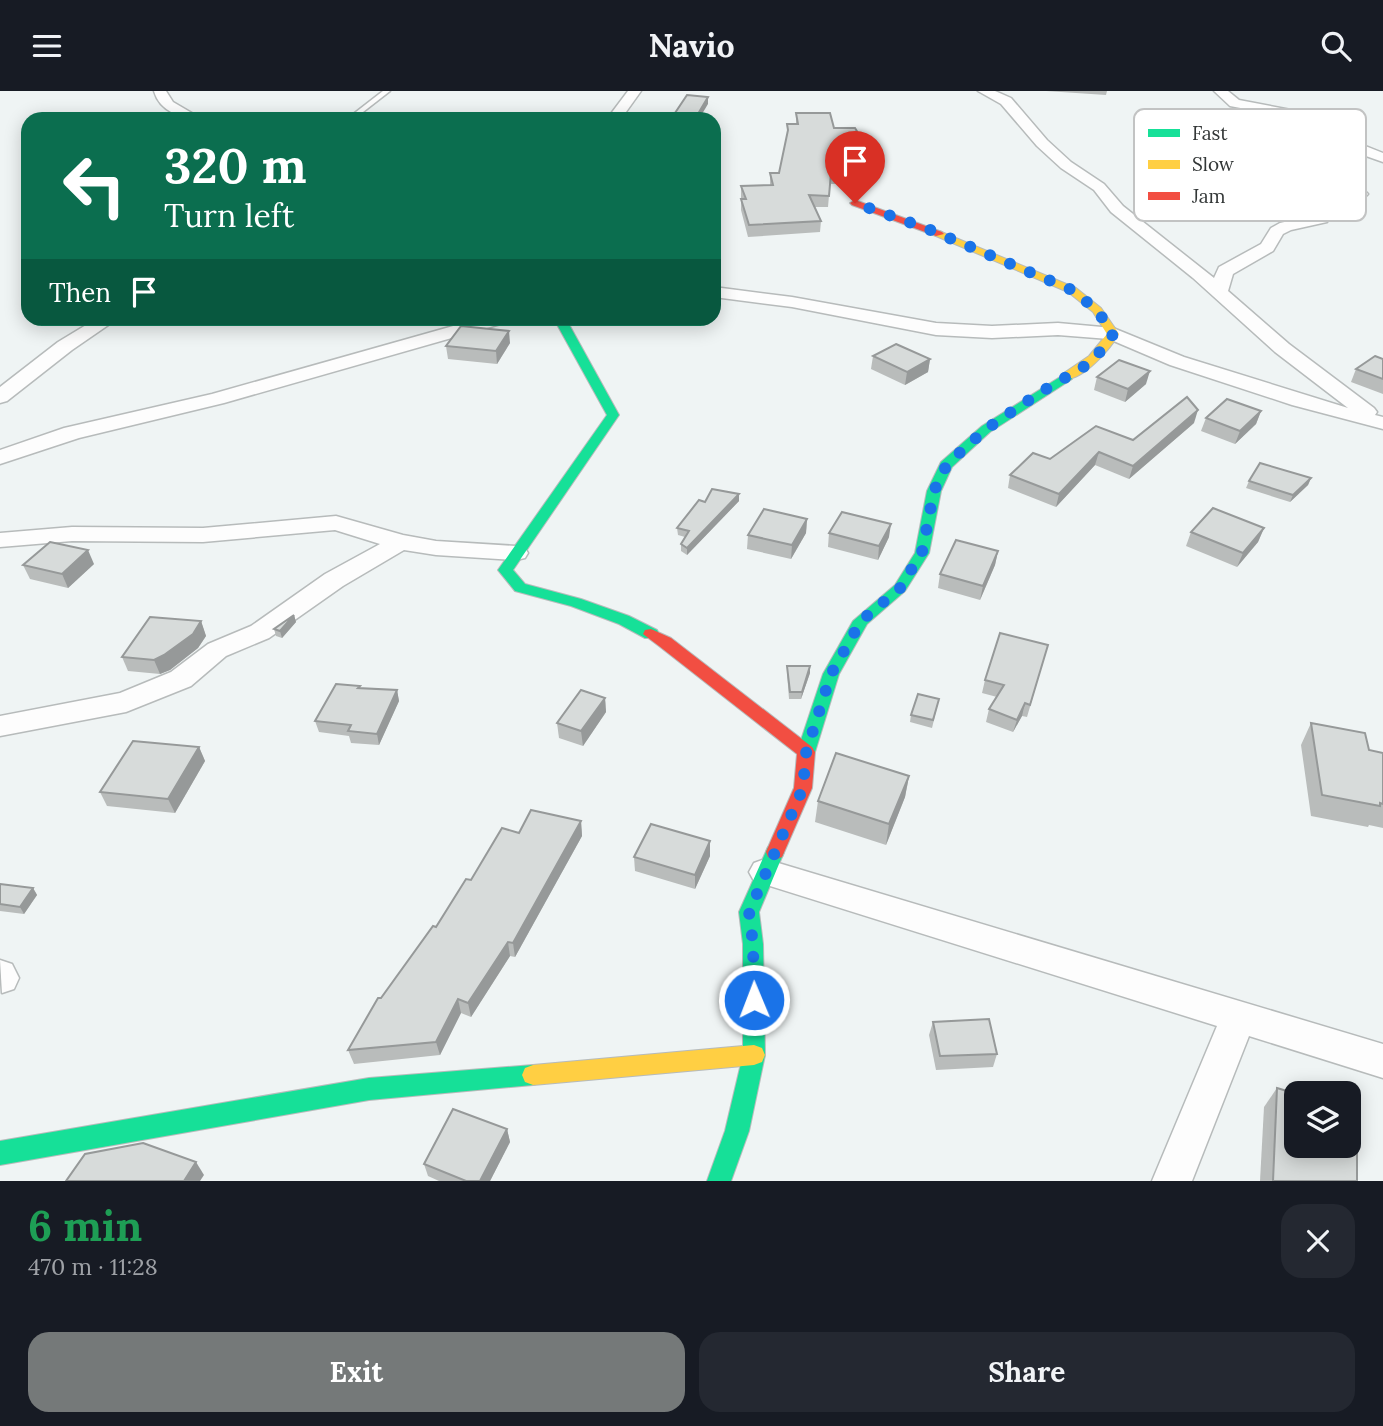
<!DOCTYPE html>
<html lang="en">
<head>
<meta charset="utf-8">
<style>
	body { margin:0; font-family:Lora,serif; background:#242831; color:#f1f3f6; height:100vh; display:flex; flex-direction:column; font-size:26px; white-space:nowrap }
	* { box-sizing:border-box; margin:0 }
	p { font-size:23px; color:#9ea1a6 }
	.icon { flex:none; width:38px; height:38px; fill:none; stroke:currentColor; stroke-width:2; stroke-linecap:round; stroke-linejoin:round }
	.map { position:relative; height:1090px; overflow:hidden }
	.details { display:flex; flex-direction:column; background:#171b24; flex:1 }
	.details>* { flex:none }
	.hud { position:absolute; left:21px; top:21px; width:700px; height:214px; border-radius:21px; box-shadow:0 4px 18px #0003; background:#0b6e4f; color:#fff; overflow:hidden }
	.tools { position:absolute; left:1284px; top:990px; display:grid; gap:14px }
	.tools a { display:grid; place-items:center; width:77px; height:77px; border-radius:14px; background:#171b24; box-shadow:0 4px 18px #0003; font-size:35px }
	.pin { position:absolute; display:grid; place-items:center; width:60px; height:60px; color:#fff; margin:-72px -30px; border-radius:50% 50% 50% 0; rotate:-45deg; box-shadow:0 0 7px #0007 }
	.pin .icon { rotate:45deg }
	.me { position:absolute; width:77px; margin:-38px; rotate:359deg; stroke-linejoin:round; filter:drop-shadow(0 0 5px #0008) }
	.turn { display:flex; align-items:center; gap:24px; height:147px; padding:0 28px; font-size:32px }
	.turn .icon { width:91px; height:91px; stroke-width:2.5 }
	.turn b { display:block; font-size:49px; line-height:60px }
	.then { display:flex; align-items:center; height:66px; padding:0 28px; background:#0003; gap:14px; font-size:26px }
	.round { display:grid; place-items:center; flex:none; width:74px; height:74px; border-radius:21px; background:#242831 }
	.overview { display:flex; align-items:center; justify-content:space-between; height:119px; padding:0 28px }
	h1 { font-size:42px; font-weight:800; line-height:52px; color:#1e9e55 }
	.primary-button { display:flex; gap:14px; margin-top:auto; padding:14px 28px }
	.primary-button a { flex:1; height:80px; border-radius:21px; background:#757979; color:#fff; font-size:28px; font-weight:800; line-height:80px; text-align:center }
	.primary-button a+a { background:#242831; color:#f1f3f6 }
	header { display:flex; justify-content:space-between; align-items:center; height:91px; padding:0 28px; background:#171b24; font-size:32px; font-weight:800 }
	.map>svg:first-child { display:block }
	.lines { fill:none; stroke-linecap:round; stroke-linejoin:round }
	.lane-casing { stroke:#b7bbbb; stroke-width:3 }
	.street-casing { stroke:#b7bbbb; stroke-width:3 }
	.fast-casing { stroke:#b7bbbb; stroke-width:2 }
	.slow-casing { stroke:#b7bbbb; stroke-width:2 }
	.jam-casing { stroke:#b7bbbb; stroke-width:2 }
	.lane { fill:#fdfdfd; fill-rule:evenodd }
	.street { fill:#fdfdfd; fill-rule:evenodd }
	.fast { fill:#16e098; fill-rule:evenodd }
	.slow { fill:#ffcf43; fill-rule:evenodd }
	.jam { fill:#f24e42; fill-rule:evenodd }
	.wall { fill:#b9bcbb }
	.shaded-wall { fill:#969999 }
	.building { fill:#d7dbda; stroke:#969999; stroke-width:2 }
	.route { stroke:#1a73e8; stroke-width:12; stroke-dasharray:0 21.6 }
	.key { fill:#fff; stroke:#c2c3c3; stroke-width:2 }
	.key-label { font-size:19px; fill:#333737 }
</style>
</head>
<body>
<header><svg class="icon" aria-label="menu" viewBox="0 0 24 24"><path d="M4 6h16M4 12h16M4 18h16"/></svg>Navio<svg class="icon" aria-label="search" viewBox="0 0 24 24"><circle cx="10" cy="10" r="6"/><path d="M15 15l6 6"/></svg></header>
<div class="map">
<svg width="1383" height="1090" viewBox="0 0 1383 1090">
	<rect width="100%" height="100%" fill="#eff4f4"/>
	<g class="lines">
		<defs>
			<path id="lane" d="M383,0H390L354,28H347Z"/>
			<g id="street">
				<path d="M154,0H166L173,11L202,28C182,28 160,21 154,0Z"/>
				<path d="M628,0H641L621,28H607Z"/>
				<path d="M978,0H995L1011,7L1047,49L1071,71L1104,93L1123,115L1214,187L1219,176L1261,153L1271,137L1280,132L1315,124L1322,111L1350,103L1336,90L1332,80L1352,64L1345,57L1282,25L1230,15L1214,0H1228L1239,9L1291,19L1335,43L1383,62V71L1366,65L1363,71L1347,81L1365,100L1368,103C1359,113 1347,115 1334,118L1327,131L1291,139L1283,143L1273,160L1233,183L1228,200L1289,253L1374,317L1377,321L1375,324L1383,326V338L1292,314L1170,274L1109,248L1058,244L992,247L936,244L792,216L714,206V196L792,206L936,232L992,235L1058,232L1113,237L1184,266L1348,317L1275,261L1193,187L1111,121L1094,99L1061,77L1037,55L1001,13Z"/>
				<path d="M96,228H117L72,259L7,310L0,312V296L58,251Z"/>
				<path d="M478,228H506L504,232L224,312L79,347L0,373V359L64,337L212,303Z"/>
				<path d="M336,425L403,444L436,450L516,455L525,457L528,462L525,467L516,469L436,464L404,459L343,495L269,547L226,565L191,595L126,621L0,645V625L120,602L171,581L208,553L251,535L325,483L380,453L335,439L203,451L72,450L0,456V442L72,436L203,437Z"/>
				<path d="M765,768L1383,953V987L1249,945L1192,1090H1152L1217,935L754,790L749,781L754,772Z"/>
				<path d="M0,869L12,873L19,887L14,898L2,902Z"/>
			</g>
			<g id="fast">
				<path d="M554,228H566L619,324L513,479L525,493L581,508L629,525L657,539L659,543L657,547H645L619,533L571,515L515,500L498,479L607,324Z"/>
				<path d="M1068,281L1072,282V288L990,341L952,376L941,400L929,462L905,500L867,533L839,583L815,661L812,666H800L797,661L823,583L853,530L895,494L915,462L927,400L941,371L982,335Z"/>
				<path d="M775,753L782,756L784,761L759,821L763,853L765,964L749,1040L731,1090H707L725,1040L743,964V853L739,821L768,756Z"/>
				<path d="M533,974L541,977L544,984L541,991L533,994L369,1009L0,1074V1050L369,987Z"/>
			</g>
			<g id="slow">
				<path d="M939,140L1076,197L1101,217L1119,243C1110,258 1083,290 1064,288V282L1089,265L1107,243L1093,221L1068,201L936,145L934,143Z"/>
				<path d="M754,954L762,957L765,964L762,971L754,974L533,994L525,991L522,984L525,977L533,974Z"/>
			</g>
			<g id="jam">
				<path d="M855,109L942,141L944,143L936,145L852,114L850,112Z"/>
				<path d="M651,538L671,547L812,656L815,661L812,697L782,766L775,769L768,766L766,761L794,697L797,663L659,555L643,543L645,539Z"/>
			</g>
		</defs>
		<!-- lane casing -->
		<use href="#lane" class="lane-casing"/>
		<!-- street casing -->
		<use href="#street" class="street-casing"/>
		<!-- fast casing -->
		<use href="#fast" class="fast-casing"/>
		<!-- slow casing -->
		<use href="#slow" class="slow-casing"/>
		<!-- jam casing -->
		<use href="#jam" class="jam-casing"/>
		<!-- lane -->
		<use href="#lane" class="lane"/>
		<!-- street -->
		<use href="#street" class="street"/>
		<!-- fast -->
		<use href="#fast" class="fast"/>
		<!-- slow -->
		<use href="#slow" class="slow"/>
		<!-- jam -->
		<use href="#jam" class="jam"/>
	</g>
	<!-- wall -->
	<g class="wall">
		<path d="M1046,0H1107L1106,4Z"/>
		<path d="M796,22L834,37L878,75L877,85L864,86L863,93H830L828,116H814L821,130L820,141L748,146L741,119V95L770,94V82H779L787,46V33H796Z"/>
		<path d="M1180,91L1234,109L1231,120H1195L1177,101Z"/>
		<path d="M510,252L497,273L448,268L446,255Z"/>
		<path d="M873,265L930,268L928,281L905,294L871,278Z"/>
		<path d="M1383,268V303L1351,291L1356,278Z"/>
		<path d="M1097,286L1146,293L1125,311L1094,299Z"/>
		<path d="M1261,320L1256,333L1235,353L1201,340L1206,327Z"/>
		<path d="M1194,332L1129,388L1095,374L1056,416L1008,397L1010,384L1050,368L1133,349Z"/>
		<path d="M1311,387L1308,394L1290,411L1246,397L1249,390Z"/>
		<path d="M739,403V410L687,464L681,460V453L685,446L678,444L677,437L705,411Z"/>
		<path d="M807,428L806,442L791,468L747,458L748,444Z"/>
		<path d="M1264,437L1258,451L1237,476L1186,455L1191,441Z"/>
		<path d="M829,442L889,446L878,469L828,456Z"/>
		<path d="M998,460L995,474L980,509L938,497L940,483Z"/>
		<path d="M94,473L68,497L30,488L23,474Z"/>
		<path d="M294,524L296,531L282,547L276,545L274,538Z"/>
		<path d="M201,530L206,545L198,557L170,579L160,583L128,580L122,566Z"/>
		<path d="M1048,554L1027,626L1022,625L1013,641L986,631L989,618L997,606L982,602L985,589Z"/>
		<path d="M787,575H810V582L801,608H789L787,582Z"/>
		<path d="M360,595V597L397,599L399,610L379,654L351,652L349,645L319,641L315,630Z"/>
		<path d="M605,607L606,621L583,655L559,647L557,632Z"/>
		<path d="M939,608L932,637L910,631L911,624Z"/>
		<path d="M1311,632L1369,659L1383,662V737L1369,734L1368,736L1311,725L1301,654Z"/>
		<path d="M199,656L205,670L175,722L107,715L100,701Z"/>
		<path d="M909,685L905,706L886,754L815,731L818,710Z"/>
		<path d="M581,730L582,745L515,866L510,865L471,926L461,922L440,964L354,973L348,959L381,907L471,789L519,742Z"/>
		<path d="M710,765L695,798L635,780L634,766Z"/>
		<path d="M0,793L33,797L37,804L24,823L0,820Z"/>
		<path d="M933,931L997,963L993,976L936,979L929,944Z"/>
		<path d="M1277,997L1357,1090H1260L1264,1016Z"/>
		<path d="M507,1038L510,1051L490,1090H439L428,1085L424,1073Z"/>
	</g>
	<!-- shaded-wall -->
	<g class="shaded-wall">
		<path d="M708,6V13L699,28H695Z"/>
		<path d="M509,240L510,252L497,273L496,260Z"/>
		<path d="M930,268L928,281L905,294L907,281Z"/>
		<path d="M1150,280L1146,293L1125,311L1128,298Z"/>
		<path d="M1198,319L1194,332L1129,388L1133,375Z"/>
		<path d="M1261,320L1256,333L1235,353L1240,340Z"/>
		<path d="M1099,361L1095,374L1056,416L1059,403Z"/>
		<path d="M1311,387L1308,394L1290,411L1293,404Z"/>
		<path d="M739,403V410L687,464V457Z"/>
		<path d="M807,428L806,442L791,468L792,454Z"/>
		<path d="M891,433L889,446L878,469L879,455Z"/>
		<path d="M1264,437L1258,451L1237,476L1243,462Z"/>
		<path d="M88,459L94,473L68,497L62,483Z"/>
		<path d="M998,460L995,474L980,509L983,495Z"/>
		<path d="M294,524L296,531L282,547L280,540Z"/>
		<path d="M201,530L206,545L198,557L170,579L160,583L154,569Z"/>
		<path d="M810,575V582L801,608L802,601Z"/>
		<path d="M397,599L399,610L379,654L377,643Z"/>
		<path d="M605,607L606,621L583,655L581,640Z"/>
		<path d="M1025,612L1022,625L1013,641L1017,629Z"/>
		<path d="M199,656L205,670L175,722L168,708Z"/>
		<path d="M909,685L905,706L886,754L889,733Z"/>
		<path d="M581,730L582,745L515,866L513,852Z"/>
		<path d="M710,750V765L695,798V784Z"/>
		<path d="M33,797L37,804L24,823L20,816Z"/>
		<path d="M508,851L510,865L471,926L468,912Z"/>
		<path d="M458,908L461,922L440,964L436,951Z"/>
		<path d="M507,1038L510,1051L490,1090H480Z"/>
		<path d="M196,1071L204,1084L200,1090H184Z"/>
	</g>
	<!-- building -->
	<g class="building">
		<path d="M687,4L708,6L695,28H671Z"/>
		<path d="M796,22H830L834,37H855L878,75H863L864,82H831L829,105L809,104L821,130L749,134L741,108H746L741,95L773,94L770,82H779L788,39L787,33H798Z"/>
		<path d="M461,235L509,240L496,260L446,255Z"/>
		<path d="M896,253L930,268L907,281L873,265Z"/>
		<path d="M1375,265L1383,268V288L1356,278Z"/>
		<path d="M1119,269L1150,280L1128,298L1097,286Z"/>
		<path d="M1187,306L1198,319L1133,375L1099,361L1059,403L1010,384L1033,362L1050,368L1096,335L1133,349Z"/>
		<path d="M1227,308L1261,320L1240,340L1206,327Z"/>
		<path d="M1260,372L1311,387L1293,404L1249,390Z"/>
		<path d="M712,398L739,403L687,457L681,453L689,440L677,437L699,409L705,411Z"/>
		<path d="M1213,417L1264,437L1243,462L1191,441Z"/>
		<path d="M764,418L807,428L792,454L748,444Z"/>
		<path d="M842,421L891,433L879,455L829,442Z"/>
		<path d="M956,449L998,460L983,495L940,483Z"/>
		<path d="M50,451L88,459L62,483L23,474Z"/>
		<path d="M294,524L280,540L274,538Z"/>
		<path d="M150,526L201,530L193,543L164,564L154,569L122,566Z"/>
		<path d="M1000,542L1048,554L1030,614L1025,612L1017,629L989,618L1004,594L985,589Z"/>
		<path d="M787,575H810L802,601H790Z"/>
		<path d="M336,593L360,595L358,597L397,599L377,643L348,640L351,634L315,630Z"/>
		<path d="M581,599L605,607L581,640L557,632Z"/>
		<path d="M918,603L939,608L933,629L911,624Z"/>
		<path d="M1311,632L1365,642L1369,659L1383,662V713L1380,712V715L1322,704Z"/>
		<path d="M133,650L199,656L168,708L100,701Z"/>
		<path d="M836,662L909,685L889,733L818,710Z"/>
		<path d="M531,719L581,730L513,852L508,851L468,912L458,908L436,951L348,959L378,907H381L433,835L436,836L466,788L471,789L502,737L519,742Z"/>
		<path d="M651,733L710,750L695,784L634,766Z"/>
		<path d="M0,793L33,797L20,816L0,813Z"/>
		<path d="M989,928L997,963L940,965L933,931Z"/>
		<path d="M1277,997L1297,1003V1055H1349V1021L1357,1023V1090H1273Z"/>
		<path d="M453,1018L507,1038L480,1090H466L424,1073Z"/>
		<path d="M143,1052L196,1071L184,1090H66L85,1063Z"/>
	</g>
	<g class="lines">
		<!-- route -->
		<path class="route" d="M754,909L753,853L749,821L803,697L806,662L831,583L861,530L900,497L922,461L934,400L947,373L986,338L1041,301L1085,275L1107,254L1113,243L1097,219L1072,199L928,138L855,112"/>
	</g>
	<!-- legend -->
	<rect x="1134" y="18" width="232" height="112" rx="10" class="key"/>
	<rect x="1148" y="38" width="32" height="8" fill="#16e098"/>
	<rect x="1148" y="69" width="32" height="9" fill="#ffcf43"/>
	<rect x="1148" y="101" width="32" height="8" fill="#f24e42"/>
	<g class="key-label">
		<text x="1192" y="49">Fast</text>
		<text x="1192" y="80">Slow</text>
		<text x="1192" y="112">Jam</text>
	</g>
</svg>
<div class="tools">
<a><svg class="icon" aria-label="layers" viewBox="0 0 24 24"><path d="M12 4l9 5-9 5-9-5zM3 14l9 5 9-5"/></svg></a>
</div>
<div class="pin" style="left:855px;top:112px;background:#d93025"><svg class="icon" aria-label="arrive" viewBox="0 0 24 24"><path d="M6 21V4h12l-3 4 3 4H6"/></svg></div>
<svg class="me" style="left:754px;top:909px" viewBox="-20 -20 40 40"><circle r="17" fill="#1a73e8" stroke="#fff" stroke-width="3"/><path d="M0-11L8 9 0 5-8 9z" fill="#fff"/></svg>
<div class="hud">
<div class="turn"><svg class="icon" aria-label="left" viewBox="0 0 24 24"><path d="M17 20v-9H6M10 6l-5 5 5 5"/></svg><div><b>320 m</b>Turn left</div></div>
<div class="then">Then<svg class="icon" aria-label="arrive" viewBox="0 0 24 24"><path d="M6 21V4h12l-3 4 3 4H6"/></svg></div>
</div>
</div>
<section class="details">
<div class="overview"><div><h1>6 min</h1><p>470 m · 11:28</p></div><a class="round"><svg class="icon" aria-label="close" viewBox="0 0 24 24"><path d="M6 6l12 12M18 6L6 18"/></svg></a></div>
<div class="primary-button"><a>Exit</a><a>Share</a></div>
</section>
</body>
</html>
